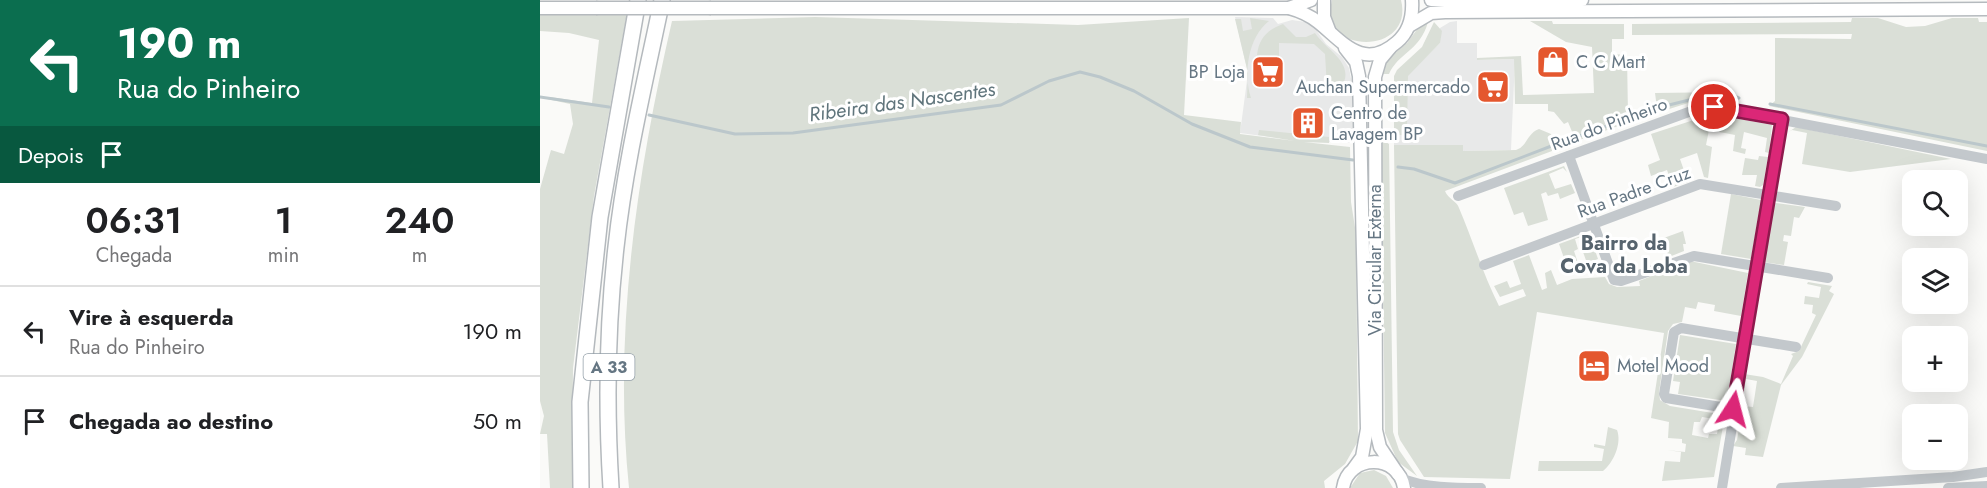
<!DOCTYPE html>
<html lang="pt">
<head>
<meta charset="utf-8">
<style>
	body { margin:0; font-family:Jost,sans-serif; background:#f2f2f2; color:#202124; height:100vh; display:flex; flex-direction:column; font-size:22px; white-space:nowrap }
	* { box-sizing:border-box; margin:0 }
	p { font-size:20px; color:#757577 }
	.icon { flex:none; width:33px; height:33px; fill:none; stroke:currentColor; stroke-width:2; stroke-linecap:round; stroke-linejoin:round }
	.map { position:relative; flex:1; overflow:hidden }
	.panel { display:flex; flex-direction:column; background:#fff; width:540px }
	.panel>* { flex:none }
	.guide { background:#0b6e4f; color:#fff; overflow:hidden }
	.fabs { position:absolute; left:1362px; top:170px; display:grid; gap:12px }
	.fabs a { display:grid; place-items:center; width:66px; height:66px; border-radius:12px; background:#fff; box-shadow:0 6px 24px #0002; font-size:30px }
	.pin { position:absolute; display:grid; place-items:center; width:51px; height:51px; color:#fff; margin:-26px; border:3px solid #fff; border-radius:50%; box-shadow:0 2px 6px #0007 }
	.me { position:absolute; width:66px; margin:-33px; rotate:9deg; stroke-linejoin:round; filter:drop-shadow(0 0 4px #0008) }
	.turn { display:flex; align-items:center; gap:21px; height:126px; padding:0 18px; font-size:27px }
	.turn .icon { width:78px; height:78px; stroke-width:2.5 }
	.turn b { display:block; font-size:42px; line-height:51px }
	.then { display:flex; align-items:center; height:57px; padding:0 18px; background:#0003; gap:12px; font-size:22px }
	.eta { display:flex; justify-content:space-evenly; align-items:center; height:102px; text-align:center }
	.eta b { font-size:36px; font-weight:600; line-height:42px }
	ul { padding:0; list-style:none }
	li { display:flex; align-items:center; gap:18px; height:90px; padding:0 18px; border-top:2px solid #e0e0e0 }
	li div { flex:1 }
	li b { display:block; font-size:22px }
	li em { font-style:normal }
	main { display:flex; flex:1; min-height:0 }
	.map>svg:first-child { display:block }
	.built { fill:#e8e9e9 }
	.green { fill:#dadfd7; fill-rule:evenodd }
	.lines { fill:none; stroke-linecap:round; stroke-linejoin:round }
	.stream { stroke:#bbc7cb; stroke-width:3 }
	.major-casing { stroke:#b5babe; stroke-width:15 }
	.highway-casing { stroke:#b4b9bd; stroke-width:18 }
	.minor { stroke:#c3c8cc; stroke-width:10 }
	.major { stroke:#fff; stroke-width:12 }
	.highway { stroke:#fff; stroke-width:15 }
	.major-bridge-casing { stroke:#b5babe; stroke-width:15; stroke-linecap:butt }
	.major-bridge { stroke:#fff; stroke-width:12 }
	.route-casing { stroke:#8e194d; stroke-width:15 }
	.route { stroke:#db2777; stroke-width:10 }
	.labels { text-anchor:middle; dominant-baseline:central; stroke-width:6; stroke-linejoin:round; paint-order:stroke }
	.shield { fill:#fff; stroke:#939fa8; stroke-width:1.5 }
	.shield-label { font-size:16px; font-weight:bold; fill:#657683 }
	.poi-label { font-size:18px; fill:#657683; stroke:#fff; text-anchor:start }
	.street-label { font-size:18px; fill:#657683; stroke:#fff }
	.water-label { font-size:20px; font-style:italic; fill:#60757c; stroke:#fff }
	.neighbourhood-label { font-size:20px; font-weight:bold; fill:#57646e; stroke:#fff }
</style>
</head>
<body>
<main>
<section class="panel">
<div class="guide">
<div class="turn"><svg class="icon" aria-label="left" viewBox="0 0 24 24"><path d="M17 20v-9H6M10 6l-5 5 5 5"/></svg><div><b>190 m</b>Rua do Pinheiro</div></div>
<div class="then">Depois<svg class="icon" aria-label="arrive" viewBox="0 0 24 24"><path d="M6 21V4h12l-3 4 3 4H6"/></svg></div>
</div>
<div class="eta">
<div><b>06:31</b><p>Chegada</p></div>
<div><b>1</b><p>min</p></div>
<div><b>240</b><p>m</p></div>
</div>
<ul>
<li><svg class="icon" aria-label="left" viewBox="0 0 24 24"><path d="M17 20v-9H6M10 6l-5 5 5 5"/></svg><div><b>Vire à esquerda</b><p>Rua do Pinheiro</p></div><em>190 m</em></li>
<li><svg class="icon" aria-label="arrive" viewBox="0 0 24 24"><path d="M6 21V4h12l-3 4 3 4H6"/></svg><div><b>Chegada ao destino</b></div><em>50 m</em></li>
</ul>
</section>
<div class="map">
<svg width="1447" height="488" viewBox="0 0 1447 488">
	<rect width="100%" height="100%" fill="#fafaf8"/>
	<!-- built -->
	<g class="built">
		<path d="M695,17L733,18L738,24L752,20L766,22L774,27L786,44L802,57L809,68L814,95V134L811,143L762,141L700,133L708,73Z"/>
		<path d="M917,21V43H937V60L975,59L971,150L923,151V145H854V136L862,135L867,130V76L900,43V28L910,22Z"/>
	</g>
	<!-- green -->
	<g class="green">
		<path d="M792,0H861C875,56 777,56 792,0Z"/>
		<path d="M87,13L54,196L33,368L32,488H10L7,434H0L4,416L0,401V189L11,150L24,154L33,124L30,104L7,99L10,97L52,103L59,40L29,33L0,31V14Z"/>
		<path d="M275,17L538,25L649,18L644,115L701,122L700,134L755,141L718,135L719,130L789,137V143L764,142L810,147L811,202L816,234L818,441L805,464L784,481L785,488H89C73,332 97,173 132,21Z"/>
		<path d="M710,18L729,21C708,37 703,74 711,98H707L708,73L695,19H701L703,31L712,29Z"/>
		<path d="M1312,18H1338L1366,27L1385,26L1412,18H1438L1439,22H1447V151L1229,106L1235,101V38L1311,39L1312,34L1092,35V24L1311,22Z"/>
		<path d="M990,21H1012L1013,24H1084V39H1072V54L1087,55L1088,116L1093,117L1095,120L1034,142L1028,136L1033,134L1028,122L1024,124L1014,112L1008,111V104H975L974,59L937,60V58L981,56L983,95L1054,93L1052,47L1026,42Z"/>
		<path d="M888,22C880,51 858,53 849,74H840L846,60L867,43L881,24Z"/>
		<path d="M894,22L902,31L900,43L868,76L867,130L862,135L854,136V76L857,70L882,47Z"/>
		<path d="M743,24L756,37H766L775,33C785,49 812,61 804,82L807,83L804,87L792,91L787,88L785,54L774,44L739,43V56L717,55C719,37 729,29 743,24Z"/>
		<path d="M1188,92L1199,96L1198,101L1161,99L1126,110L1125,106L1117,108L1115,93Z"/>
		<path d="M1172,114L1232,125L1229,153L1225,152L1227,138L1204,132L1201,148L1206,149L1205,154L1193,151L1195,135L1169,130L1166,145L1172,147L1168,178L1164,177L1157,153L1140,159L1148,182L1133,187L1127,170L1111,176L1108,165L1120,160L1111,134Z"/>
		<path d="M1256,127L1411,159L1310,172L1262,164L1267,133L1252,130L1247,133Z"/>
		<path d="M999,129L1011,134L1014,142L1012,151L905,191C908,199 917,201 919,208C933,241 943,274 959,306L986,296L983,289L960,297L954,286L967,281L970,288L981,284L973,261L989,255L1002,290L1007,288L1005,273L1011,270L1017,285L1032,279L1065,277L1069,284L1077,287L1100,286L1099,281L1150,261L1208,273L1201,316L1174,311L1175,305L1158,302L1156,309L1145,307L1142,322L1133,324L1128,331L1119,392L1120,400L1130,406L1185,415L1174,477L1122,481L1125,461L1140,462L1141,452L1127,450L1145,452L1146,444L1142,443V439L1128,438L1129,422L1111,418L1124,333L997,312L970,479L884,477L860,440L858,434L854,145H923V151L976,150C987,147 987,133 999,129ZM1162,417L1174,419L1175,426L1178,427L1177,434H1169L1168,438L1152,435L1154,422H1160Z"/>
		<path d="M841,139L849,144L853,432L859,450L877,476L858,462L845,433Z"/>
		<path d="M1219,156L1228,157L1223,185L1220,187L1215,186L1217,175H1202L1205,158L1218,160Z"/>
		<path d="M1024,166L1027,172L1023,168L1009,174L1015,189L1031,184L1035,193L1020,199L1018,193L1008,196L1006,192L1001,194L1008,220L988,226L983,212L974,215L964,188Z"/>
		<path d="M1191,194L1221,200L1211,259L1181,254Z"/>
		<path d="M1236,203L1265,207L1259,218L1254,217L1251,236L1244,235L1243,241L1248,242L1244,265L1223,262L1233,204Z"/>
		<path d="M1143,231L1146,244H1143L1144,251L1129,257L1121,239Z"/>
		<path d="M1049,233L1058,259L1047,263L1043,252L1053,248L1048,235L1035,239L1038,249L1034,251L1040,269L1035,271L1029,257L1024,258L1019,244Z"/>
		<path d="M1268,282L1292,286L1289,291L1294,294L1262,357L1241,385L1223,457L1205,455L1206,448L1193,446L1197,440L1200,423L1196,422L1197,415H1200L1202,406L1213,407L1217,381L1206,379L1202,404L1199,403L1204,374L1223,377L1241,384L1253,356L1251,354L1259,351L1276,315L1272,313L1273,305L1264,304L1265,296L1279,298L1281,287L1267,284Z"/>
		<path d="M1140,335L1196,344L1187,401L1138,394L1140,382L1133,381Z"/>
		<path d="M1068,427L1077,430C1082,443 1074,462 1063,471H998L999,461H1062L1064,449L1054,447V444L1065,446Z"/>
		<path d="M834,470L846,476L853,488H810L820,473Z"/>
	</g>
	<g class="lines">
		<!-- stream -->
		<g class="stream">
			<path d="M0,97L69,107"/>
			<path d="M1230,104L1447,146"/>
			<path d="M1117,108L1177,93L1199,98"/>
			<path d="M109,115L195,134L253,133L461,105L509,81L540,72L560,77L594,91L652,124L710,147L813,160"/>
			<path d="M1031,139L1097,115"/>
			<path d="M858,167L874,169L915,183L1014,145"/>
		</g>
		<defs>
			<g id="major">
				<path d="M784,0V17L789,30"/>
				<path d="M891,0H1042"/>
				<path d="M0,8H56"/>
				<path d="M171,8H749C760,11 769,15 778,22C802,41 823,72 857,42C870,31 873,16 872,0"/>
				<path d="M749,8L771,0"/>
				<path d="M869,26L891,13L905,12L1447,9"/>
				<path d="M805,48L816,62L819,76L827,429L822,457L814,468"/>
				<path d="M850,48L840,60L835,77L836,430L840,447L858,474"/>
				<path d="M803,488C808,454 859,453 864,488"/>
			</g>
			<g id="highway">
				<path d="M41,488L40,402L60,217L98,0"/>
				<path d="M71,488C66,408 67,326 76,247C85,164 105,82 122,0"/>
			</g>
		</defs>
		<!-- major casing -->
		<use href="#major" class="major-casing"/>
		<!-- highway casing -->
		<use href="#highway" class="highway-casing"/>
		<!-- minor -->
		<g class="minor">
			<path d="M1029,156L1074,280L1081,281L1154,256L1288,278"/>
			<path d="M918,196L1157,109L1174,107L1447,159"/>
			<path d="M944,265L1160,184L1296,206"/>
			<path d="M1193,409L1126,398L1124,394L1134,332L1141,328L1256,347"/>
			<path d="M861,478C884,488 915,488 941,488"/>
			<path d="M1182,488L1242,119"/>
			<path d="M1241,488L1413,477L1447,472"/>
			<path d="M1408,488L1447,486"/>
		</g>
		<!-- major -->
		<use href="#major" class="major"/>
		<!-- highway -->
		<use href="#highway" class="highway"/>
		<defs>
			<path id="major-bridge" d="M56,8H171"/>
		</defs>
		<!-- major-bridge casing -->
		<use href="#major-bridge" class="major-bridge-casing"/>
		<!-- major-bridge -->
		<use href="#major-bridge" class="major-bridge"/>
	</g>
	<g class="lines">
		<defs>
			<path id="route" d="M1174,107L1242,119L1193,409"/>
		</defs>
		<!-- route casing -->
		<use href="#route" class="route-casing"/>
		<!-- route -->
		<use href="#route" class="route"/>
	</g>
	<!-- icons -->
	<defs>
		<symbol id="shop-square" viewBox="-11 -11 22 22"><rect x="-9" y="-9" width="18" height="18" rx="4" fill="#e4572e" stroke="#fff"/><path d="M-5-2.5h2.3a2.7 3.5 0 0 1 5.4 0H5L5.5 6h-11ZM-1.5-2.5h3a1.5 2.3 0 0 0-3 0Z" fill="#fff"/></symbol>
		<symbol id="supermarket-square" viewBox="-11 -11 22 22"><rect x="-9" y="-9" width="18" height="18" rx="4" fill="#e4572e" stroke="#fff"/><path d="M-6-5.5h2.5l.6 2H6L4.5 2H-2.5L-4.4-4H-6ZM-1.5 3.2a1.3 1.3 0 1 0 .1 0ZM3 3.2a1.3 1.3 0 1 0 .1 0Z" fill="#fff"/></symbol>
		<symbol id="building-square" viewBox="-11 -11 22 22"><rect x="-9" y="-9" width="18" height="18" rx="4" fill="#e4572e" stroke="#fff"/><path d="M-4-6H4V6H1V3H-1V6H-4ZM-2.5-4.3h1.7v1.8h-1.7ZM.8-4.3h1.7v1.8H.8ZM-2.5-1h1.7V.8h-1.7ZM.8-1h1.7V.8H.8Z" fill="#fff"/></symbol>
		<symbol id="hotel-square" viewBox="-11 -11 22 22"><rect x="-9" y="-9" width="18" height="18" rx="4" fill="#e4572e" stroke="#fff"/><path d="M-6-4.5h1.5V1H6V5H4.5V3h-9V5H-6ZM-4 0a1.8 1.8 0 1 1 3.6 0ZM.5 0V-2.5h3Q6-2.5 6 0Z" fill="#fff"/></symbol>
	</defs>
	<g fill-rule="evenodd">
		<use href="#shop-square" x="994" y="43" width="38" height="38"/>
		<use href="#supermarket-square" x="709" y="53" width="38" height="38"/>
		<use href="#supermarket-square" x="934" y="68" width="38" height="38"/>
		<use href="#building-square" x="749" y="104" width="38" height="38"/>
		<use href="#hotel-square" x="1035" y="347" width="38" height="38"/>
	</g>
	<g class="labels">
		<!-- shield labels -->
		<rect class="shield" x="43.5" y="354" width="51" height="26" rx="4.5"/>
		<g class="shield-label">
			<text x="69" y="367">A 33</text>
		</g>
		<!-- poi labels -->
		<g class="poi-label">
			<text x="1036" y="62">C C Mart</text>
			<text x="705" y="72" text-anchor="end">BP Loja</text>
			<text x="930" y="87" text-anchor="end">Auchan Supermercado</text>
			<text x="791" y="113">Centro de<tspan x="791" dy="21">Lavagem BP</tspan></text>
			<text x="1077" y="366">Motel Mood</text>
		</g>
		<!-- street labels -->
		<g class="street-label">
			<text transform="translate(1069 124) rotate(-20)">Rua do Pinheiro</text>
			<text transform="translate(1094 192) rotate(-20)">Rua Padre Cruz</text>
			<text transform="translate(835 260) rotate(-90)">Via Circular Externa</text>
		</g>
		<!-- water labels -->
		<g class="water-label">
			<text transform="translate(362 102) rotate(-8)">Ribeira das Nascentes</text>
		</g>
		<!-- neighbourhood labels -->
		<g class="neighbourhood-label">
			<text x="1084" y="243">Bairro da<tspan x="1084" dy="23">Cova da Loba</tspan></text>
		</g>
	</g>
</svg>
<div class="fabs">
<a><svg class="icon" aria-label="search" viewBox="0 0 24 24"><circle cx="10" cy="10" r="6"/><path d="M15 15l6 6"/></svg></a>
<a><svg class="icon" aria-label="layers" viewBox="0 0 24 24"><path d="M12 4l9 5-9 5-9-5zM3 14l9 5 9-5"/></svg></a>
<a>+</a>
<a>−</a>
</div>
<div class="pin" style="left:1174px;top:107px;background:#d93025"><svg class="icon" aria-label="arrive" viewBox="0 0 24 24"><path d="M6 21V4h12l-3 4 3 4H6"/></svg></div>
<svg class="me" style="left:1193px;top:409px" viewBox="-20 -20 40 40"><path d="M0-17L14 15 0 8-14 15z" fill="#db2777" stroke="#fff" stroke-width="4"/></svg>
</div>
</main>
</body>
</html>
